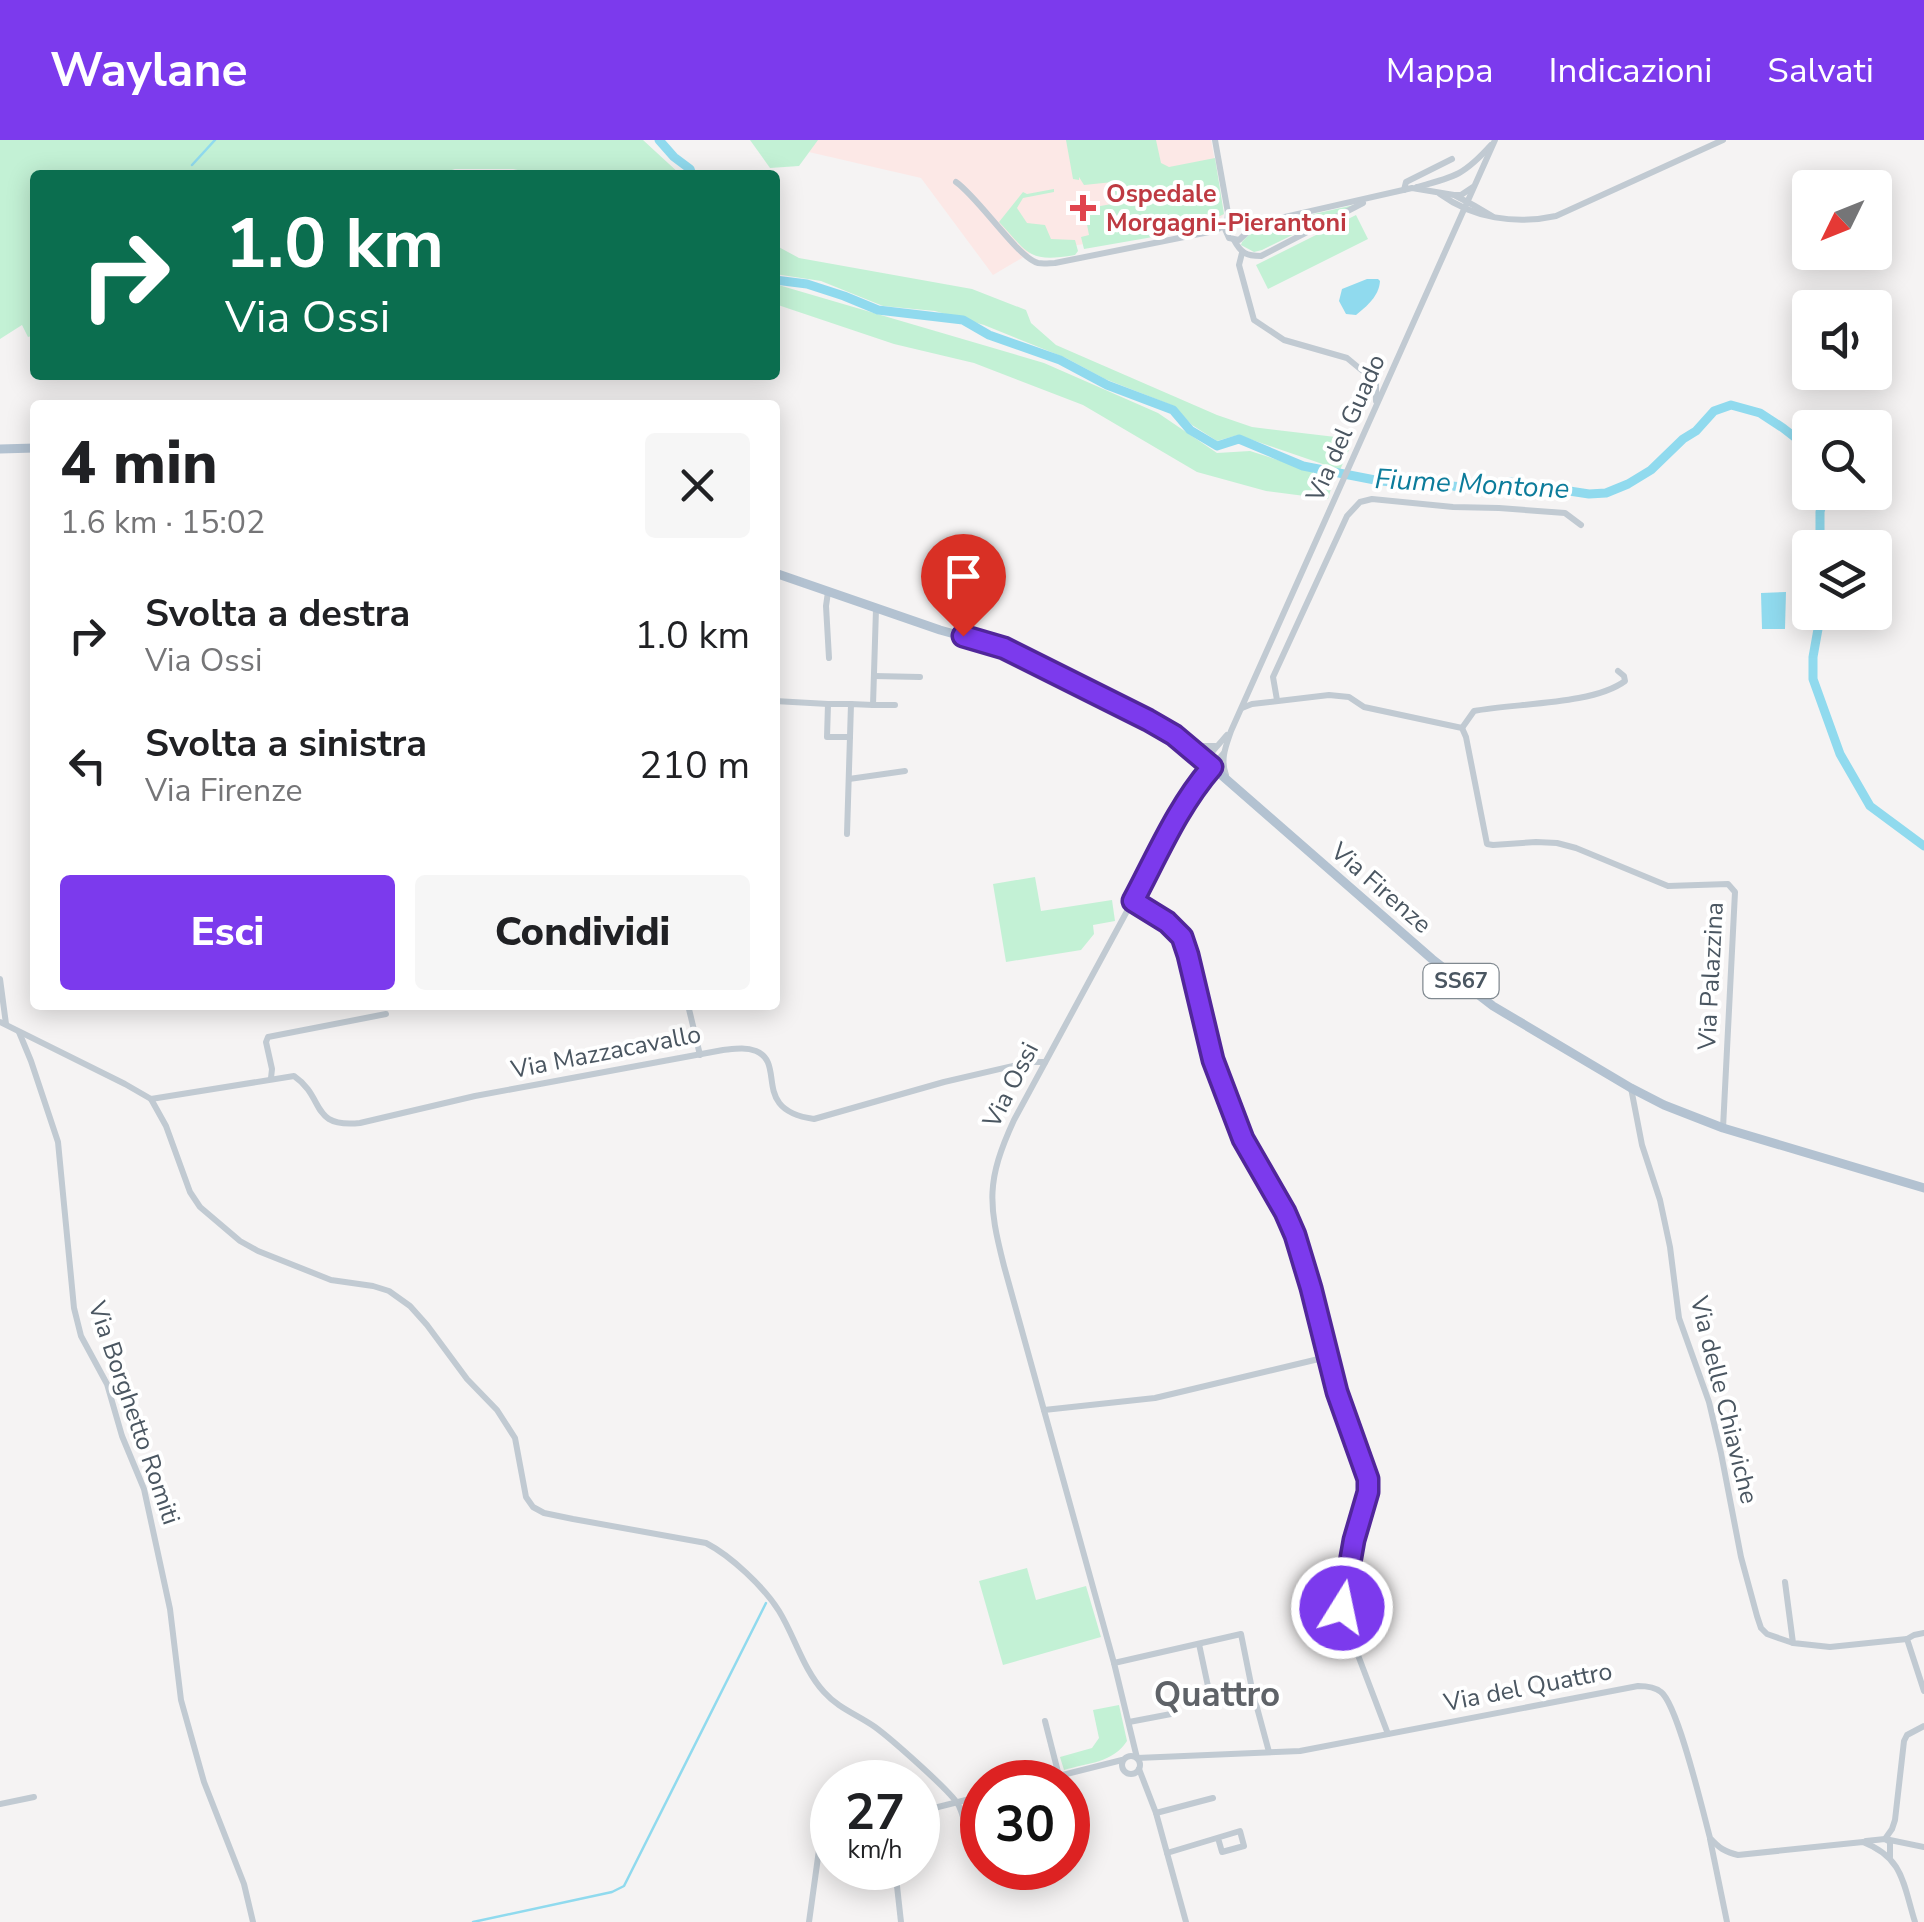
<!DOCTYPE html>
<html lang="it">
<head>
<meta charset="utf-8">
<style>
	body { margin:0; font-family:"Nunito Sans",sans-serif; background:#f6f6f6; color:#202124; height:100vh; display:flex; flex-direction:column; font-size:38px; white-space:nowrap }
	* { box-sizing:border-box; margin:0 }
	p { font-size:32px; color:#757577 }
	.icon { flex:none; width:55px; height:55px; fill:none; stroke:currentColor; stroke-width:2; stroke-linecap:round; stroke-linejoin:round }
	.map { position:relative; flex:1; overflow:hidden }
	.details { position:absolute; left:30px; top:260px; width:750px; height:610px; display:flex; flex-direction:column; background:#fff; border-radius:10px; box-shadow:0 5px 25px #0003 }
	.details>* { flex:none }
	.top-card { position:absolute; left:30px; top:30px; width:750px; height:210px; border-radius:10px; box-shadow:0 5px 25px #0003; background:#0b6e4f; color:#fff; overflow:hidden }
	.needle { width:65px; rotate:227deg }
	.fabs { position:absolute; left:1792px; top:30px; display:grid; gap:20px }
	.fabs a { display:grid; place-items:center; width:100px; height:100px; border-radius:10px; background:#fff; box-shadow:0 5px 25px #0003; font-size:50px }
	.speed { position:absolute; left:810px; top:1620px; display:flex; gap:20px; font-size:50px; font-weight:700; text-align:center }
	.speed>* { display:grid; place-content:center; width:130px; height:130px; border-radius:50%; background:#fff; box-shadow:0 5px 25px #0003; line-height:1 }
	.speed small { font-size:25px; font-weight:400 }
	.speed .limit { border:15px solid #d22; background:#fff; color:#111 }
	.pin { position:absolute; display:grid; place-items:center; width:85px; height:85px; color:#fff; margin:-102px -42px; border-radius:50% 50% 50% 0; rotate:-45deg; box-shadow:0 0 10px #0007 }
	.pin .icon { rotate:45deg }
	.me { position:absolute; width:110px; margin:-55px; rotate:10deg; stroke-linejoin:round; filter:drop-shadow(0 0 8px #0008) }
	.turn { display:flex; align-items:center; gap:35px; height:210px; padding:0 30px; font-size:45px }
	.turn .icon { width:130px; height:130px; stroke-width:2.5 }
	.turn b { display:block; font-size:70px; line-height:85px }
	.round { display:grid; place-items:center; flex:none; width:105px; height:105px; border-radius:10px; background:#f6f6f6 }
	.overview { display:flex; align-items:center; justify-content:space-between; height:170px; padding:0 30px }
	h1 { font-size:60px; font-weight:800; line-height:75px }
	.primary-button { display:flex; gap:20px; margin-top:auto; padding:20px 30px }
	.primary-button a { flex:1; height:115px; border-radius:10px; background:#7c3aed; color:#fff; font-size:40px; font-weight:800; line-height:115px; text-align:center }
	.primary-button a+a { background:#f6f6f6; color:#202124 }
	ul { padding:0; list-style:none }
	li { display:flex; align-items:center; gap:30px; height:130px; padding:0 30px }
	li div { flex:1 }
	li b { display:block; font-size:38px }
	li em { font-style:normal }
	header { display:flex; align-items:center; gap:60px; box-sizing:border-box; height:140px; padding:0 50px; background:#7c3aed; color:#fff }
	header strong { font-size:48px }
	nav { display:flex; gap:55px; margin-inline-start:auto; font-size:35px }
	.map>svg:first-child { display:block }
	.medical { fill:#fce8e6 }
	.green { fill:#c3f1d5 }
	.water { fill:#90daee }
	.lines { fill:none; stroke-linecap:round; stroke-linejoin:round }
	.stream { stroke:#90daee; stroke-width:2.5 }
	.river { stroke:#90daee; stroke-width:9 }
	.minor { stroke:#c1cad2; stroke-width:6 }
	.major { stroke:#b3c2d1; stroke-width:9 }
	.route-casing { stroke:#51269a; stroke-width:25 }
	.route { stroke:#7c3aed; stroke-width:18 }
	.health-dot { fill:#e0444e; stroke:#fff; stroke-width:4 }
	.labels { text-anchor:middle; dominant-baseline:central; stroke-width:8; stroke-linejoin:round; paint-order:stroke }
	.shield { fill:#fff; stroke:#808990; stroke-width:2.5 }
	.shield-label { font-size:22px; font-weight:bold; fill:#4a5661 }
	.health-label { font-size:25px; font-weight:bold; fill:#be3a42; stroke:#fff; text-anchor:start }
	.street-label { font-size:25px; fill:#4a5661; stroke:#fff }
	.water-label { font-size:28px; font-style:italic; fill:#0c7c9b; stroke:#fff }
	.district-label { font-size:35px; font-weight:bold; fill:#5f6368; stroke:#fff }
</style>
</head>
<body>
<header>
<strong>Waylane</strong>
<nav><a>Mappa</a><a>Indicazioni</a><a>Salvati</a></nav>
</header>
<div class="map">
<svg width="1924" height="1782" viewBox="0 0 1924 1782">
	<rect width="100%" height="100%" fill="#f5f3f3"/>
	<!-- medical -->
	<path class="medical" d="M793,0H1211L1224,74L1215,86L1034,111L993,135L921,38L796,9Z"/>
	<!-- green -->
	<g class="green">
		<path d="M0,0H643L681,35H541L513,29H455L437,35H35V195L28,197L22,185L0,199Z"/>
		<path d="M750,0H818L799,26L770,28Z"/>
		<path d="M1066,0H1156L1161,23L1169,27L1215,18L1224,74L1212,80L1170,86V94L1084,109L1081,97L1089,95L1084,69L1117,63L1113,42L1084,45L1079,37V40L1073,39Z"/>
		<path d="M1054,49V52L1023,58L1017,68L1027,83L1045,85L1051,99L1075,100L1078,111L1075,115C1029,123 1029,114 999,82L1023,52L1027,54Z"/>
		<path d="M1354,65L1262,110L1254,112L1241,105L1242,102L1256,87Z"/>
		<path d="M1356,75L1368,99L1268,149L1256,125Z"/>
		<path d="M775,105L799,118L972,149L1026,170L1031,183L1056,205L1217,275L1252,287L1344,298L1352,303L1340,330L1238,295L1217,301L1192,285L1174,266L1105,239L1066,218L984,185L935,171L883,166L821,141L775,134Z"/>
		<path d="M775,144L1044,223L1158,273L1217,313L1250,311L1334,338L1328,359L1266,351L1197,332L1083,265L974,223L894,204L775,164Z"/>
		<path d="M1035,737L1041,771L1112,760L1115,781L1093,785L1094,794L1081,810L1006,822L993,744Z"/>
		<path d="M1027,1428L1036,1460L1086,1446L1101,1497L1003,1525L979,1441Z"/>
		<path d="M1119,1565L1127,1601C1113,1623 1087,1623 1064,1630L1060,1617L1092,1608L1099,1598L1093,1570Z"/>
	</g>
	<!-- water -->
	<g class="water">
		<path d="M1367,139H1378L1380,141C1379,156 1367,166 1356,175L1346,174L1339,161L1342,149Z"/>
		<path d="M1786,452L1785,489H1762L1761,453Z"/>
	</g>
	<g class="lines">
		<!-- stream -->
		<g class="stream">
			<path d="M192,25L215,0"/>
			<path d="M473,1782L612,1752L624,1746L766,1463"/>
		</g>
		<!-- river -->
		<g class="river">
			<path d="M659,0L674,17L690,29L692,35"/>
			<path d="M775,140L807,144L844,156L878,170L963,180L989,195L1060,220L1107,245L1173,270L1190,290L1217,306L1239,299L1303,326L1380,341L1465,347L1510,342L1589,354L1606,353L1628,344L1651,330L1683,299L1696,291L1714,271L1731,265L1760,273L1783,288L1810,309"/>
			<path d="M1820,408V372L1825,352"/>
			<path d="M1819,472L1818,489L1813,517V539L1840,614L1870,666L1924,706"/>
		</g>
		<!-- minor -->
		<g class="minor">
			<path d="M1215,0L1228,73L1227,84"/>
			<path d="M956,42C979,58 1018,118 1038,123C1044,124 1050,123 1055,123L1214,91L1227,84"/>
			<path d="M1417,47C1455,37 1464,35 1491,5"/>
			<path d="M1404,50L1406,42L1452,19"/>
			<path d="M1440,54C1473,78 1515,85 1556,76L1723,0"/>
			<path d="M1456,56C1468,62 1479,68 1492,76"/>
			<path d="M1246,84L1258,83L1412,48L1454,55H1461L1473,47"/>
			<path d="M1247,91L1243,81L1237,78L1230,80L1225,89L1229,98L1239,100L1255,85"/>
			<path d="M1234,100C1241,113 1246,116 1261,116L1363,63"/>
			<path d="M1242,113L1239,125L1254,180L1284,200L1347,218L1376,242V261"/>
			<path d="M828,452L826,466L829,518"/>
			<path d="M876,469L873,565H895"/>
			<path d="M874,536L920,537"/>
			<path d="M1277,560L1273,537L1347,376L1360,362L1372,359L1453,367L1499,368L1565,373L1581,385"/>
			<path d="M775,561L828,564"/>
			<path d="M1242,568L1252,564L1329,555L1349,557L1364,567L1462,588L1466,597L1487,704L1493,705L1536,702L1557,703L1576,708L1668,746L1728,744L1735,752L1723,988"/>
			<path d="M1462,588L1474,571C1514,563 1593,565 1625,541L1624,536L1618,531"/>
			<path d="M850,597H827L828,564H851"/>
			<path d="M1184,600L1197,606H1215"/>
			<path d="M1223,614L1198,642L1185,664L1014,980C986,1041 988,1063 1004,1126L1114,1523L1137,1618L1300,1611L1638,1546C1646,1546 1655,1547 1661,1552C1678,1565 1703,1672 1710,1698C1719,1708 1725,1712 1738,1715L1863,1702C1904,1718 1903,1744 1915,1782"/>
			<path d="M1226,635C1220,619 1226,606 1231,591L1495,0"/>
			<path d="M849,639L905,631"/>
			<path d="M1192,646C1199,625 1213,611 1227,595"/>
			<path d="M847,694L851,564L873,565"/>
			<path d="M1133,761L1167,782L1181,797L1188,815L1213,920L1243,999L1285,1071L1295,1095L1311,1148L1337,1252L1368,1339C1367,1385 1335,1435 1345,1481L1388,1594"/>
			<path d="M0,839L6,884"/>
			<path d="M688,865L700,915"/>
			<path d="M0,882L125,944L151,959L166,986L190,1052L200,1067L240,1101L258,1111L331,1140L373,1146L389,1151L410,1166L427,1185L467,1239L497,1270L515,1298L526,1357L533,1367L544,1373L573,1379L706,1403C731,1416 764,1447 779,1471C795,1497 803,1529 824,1552C838,1568 858,1575 875,1587C890,1598 953,1653 959,1666C964,1677 967,1691 970,1703"/>
			<path d="M19,892L31,921L58,1002L74,1168L81,1196L107,1244L122,1296L144,1349L170,1469L181,1560L204,1642L244,1744L253,1782"/>
			<path d="M271,938L272,929L266,902L268,897L386,874"/>
			<path d="M1631,948L1642,1005L1660,1060L1670,1107L1679,1178L1709,1262L1721,1313L1741,1417L1757,1476L1761,1488L1767,1494L1793,1503"/>
			<path d="M151,959L294,936C326,958 309,988 360,983L475,956L723,910C734,909 745,907 756,911C787,924 750,970 814,979L944,942L1030,922H1045"/>
			<path d="M1044,1270L1155,1258L1327,1217"/>
			<path d="M1785,1442L1793,1503L1830,1507L1907,1499"/>
			<path d="M1924,1493L1914,1495L1907,1499L1924,1551"/>
			<path d="M1199,1504L1209,1551"/>
			<path d="M1114,1523L1241,1494L1252,1549L1269,1612"/>
			<path d="M1045,1581L1059,1636"/>
			<path d="M1129,1582L1171,1574"/>
			<circle cx="1131" cy="1625" r="9"/>
			<path d="M1139,1629L1156,1673L1186,1782"/>
			<path d="M1035,1642L1122,1620"/>
			<path d="M0,1664L34,1657"/>
			<path d="M918,1672L982,1656"/>
			<path d="M1156,1673L1213,1658"/>
			<path d="M1710,1699L1727,1782"/>
			<path d="M1866,1701L1885,1699L1924,1707"/>
			<path d="M1167,1713L1240,1691L1244,1706L1222,1712L1218,1698"/>
			<path d="M1890,1717V1702L1885,1699L1892,1689L1895,1680L1904,1601L1907,1595L1924,1586"/>
			<path d="M895,1728L901,1782"/>
			<path d="M809,1782L819,1710L824,1700L832,1693"/>
		</g>
		<!-- major -->
		<g class="major">
			<path d="M0,309L35,308"/>
			<path d="M775,433L940,490L1004,508L1148,580L1174,595L1195,612L1432,819L1493,866L1631,948L1664,965L1723,988L1924,1048"/>
		</g>
	</g>
	<g class="lines">
		<defs>
			<path id="route" d="M963,496L1004,508L1148,580L1174,595L1212,627C1178,666 1157,716 1133,761L1167,782L1182,797L1188,815L1213,920L1243,999L1285,1072L1295,1095L1311,1148L1337,1252L1368,1339V1352L1354,1400L1342,1468"/>
		</defs>
		<!-- route casing -->
		<use href="#route" class="route-casing"/>
		<!-- route -->
		<use href="#route" class="route"/>
	</g>
	<!-- markers -->
	<path class="health-dot" d="M1078 53h10v10h10v10h-10v10h-10v-10h-10v-10h10z"/>
	<g class="labels">
		<!-- shield labels -->
		<rect class="shield" x="1423.5" y="824" width="75" height="34" rx="8"/>
		<g class="shield-label">
			<text x="1461" y="841">SS67</text>
		</g>
		<!-- health labels -->
		<g class="health-label">
			<text x="1106" y="54">Ospedale<tspan x="1106" dy="29">Morgagni-Pierantoni</tspan></text>
		</g>
		<!-- street labels -->
		<g class="street-label">
			<text transform="translate(1346 288) rotate(-66)">Via del Guado</text>
			<text transform="translate(1381 748) rotate(41)">Via Firenze</text>
			<text transform="translate(1711 836) rotate(-87)">Via Palazzina</text>
			<text transform="translate(606 912) rotate(-11)">Via Mazzacavallo</text>
			<text transform="translate(1011 945) rotate(-63)">Via Ossi</text>
			<text transform="translate(1724 1260) rotate(76)">Via delle Chiaviche</text>
			<text transform="translate(134 1273) rotate(71)">Via Borghetto Romiti</text>
			<text transform="translate(1528 1547) rotate(-11)">Via del Quattro</text>
		</g>
		<!-- water labels -->
		<g class="water-label">
			<text transform="translate(1472 344) rotate(3)">Fiume Montone</text>
		</g>
		<!-- district labels -->
		<g class="district-label">
			<text x="1217" y="1554">Quattro</text>
		</g>
	</g>
</svg>
<div class="fabs">
<a><svg class="needle" viewBox="-14 -14 28 28"><path d="M0-13l5 13h-10z" fill="#e53935"/><path d="M0 13l5-13h-10z" fill="#757577"/></svg></a>
<a><svg class="icon" aria-label="sound" viewBox="0 0 24 24"><path d="M4 9h4l5-4v14l-5-4H4zM17 9q2 3 0 6"/></svg></a>
<a><svg class="icon" aria-label="search" viewBox="0 0 24 24"><circle cx="10" cy="10" r="6"/><path d="M15 15l6 6"/></svg></a>
<a><svg class="icon" aria-label="layers" viewBox="0 0 24 24"><path d="M12 4l9 5-9 5-9-5zM3 14l9 5 9-5"/></svg></a>
</div>
<div class="speed"><div>27<small>km/h</small></div><div class="limit">30</div></div>
<div class="pin" style="left:963px;top:496px;background:#d93025"><svg class="icon" aria-label="arrive" viewBox="0 0 24 24"><path d="M6 21V4h12l-3 4 3 4H6"/></svg></div>
<svg class="me" style="left:1342px;top:1468px" viewBox="-20 -20 40 40"><circle r="17" fill="#7c3aed" stroke="#fff" stroke-width="3"/><path d="M0-11L8 9 0 5-8 9z" fill="#fff"/></svg>
<div class="top-card">
<div class="turn"><svg class="icon" aria-label="right" viewBox="0 0 24 24"><path d="M7 20v-9h11M14 6l5 5-5 5"/></svg><div><b>1.0 km</b>Via Ossi</div></div>
</div>
<section class="details">
<div class="overview"><div><h1>4 min</h1><p>1.6 km · 15:02</p></div><a class="round"><svg class="icon" aria-label="close" viewBox="0 0 24 24"><path d="M6 6l12 12M18 6L6 18"/></svg></a></div>
<ul>
<li><svg class="icon" aria-label="right" viewBox="0 0 24 24"><path d="M7 20v-9h11M14 6l5 5-5 5"/></svg><div><b>Svolta a destra</b><p>Via Ossi</p></div><em>1.0 km</em></li>
<li><svg class="icon" aria-label="left" viewBox="0 0 24 24"><path d="M17 20v-9H6M10 6l-5 5 5 5"/></svg><div><b>Svolta a sinistra</b><p>Via Firenze</p></div><em>210 m</em></li>
</ul>
<div class="primary-button"><a>Esci</a><a>Condividi</a></div>
</section>
</div>
</body>
</html>
